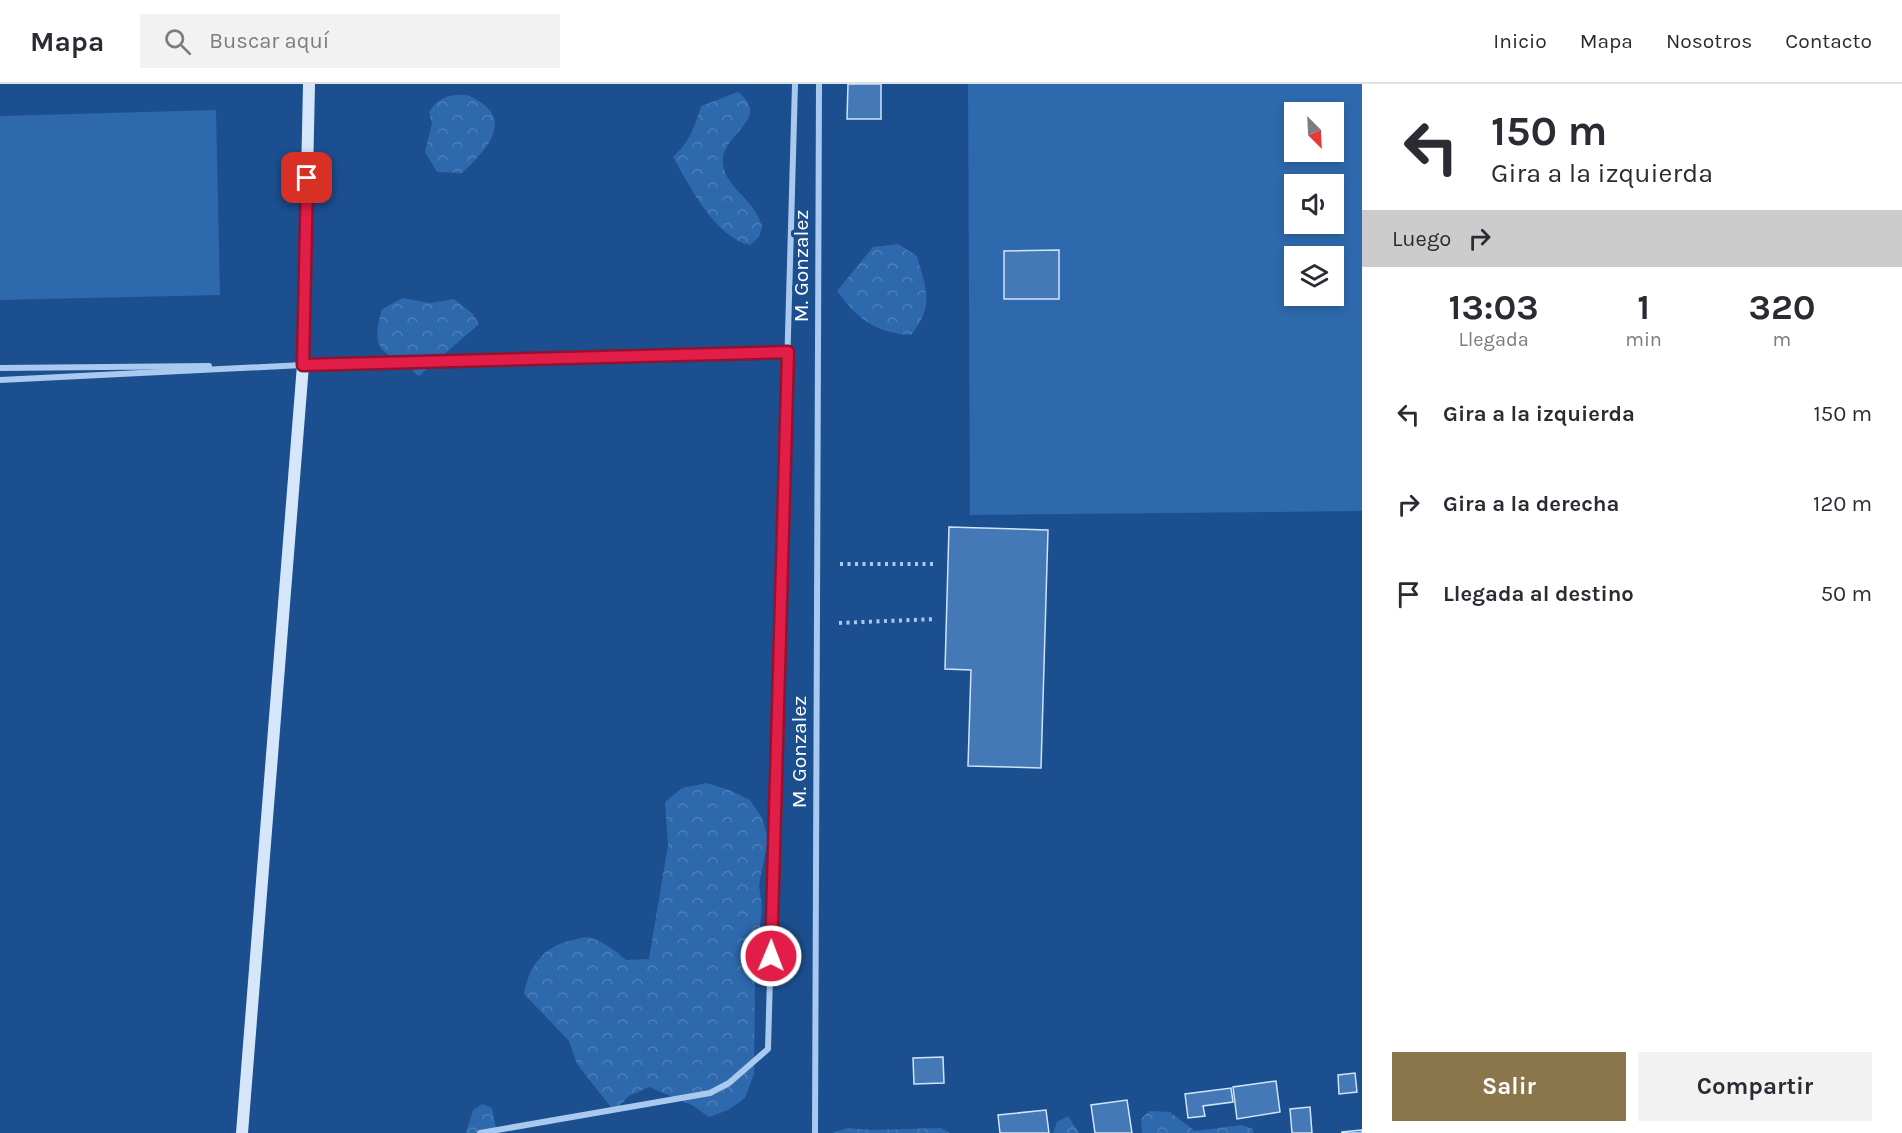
<!DOCTYPE html>
<html lang="es">
<head>
<meta charset="utf-8">
<style>
	body { margin:0; font-family:Karla,sans-serif; background:#f2f2f3; color:#2b2b33; height:100vh; display:flex; flex-direction:column; font-size:22px; white-space:nowrap }
	* { box-sizing:border-box; margin:0 }
	p { font-size:20px; color:#7c7c81 }
	.icon { flex:none; width:33px; height:33px; fill:none; stroke:currentColor; stroke-width:2; stroke-linecap:round; stroke-linejoin:round }
	.map { position:relative; flex:1; overflow:hidden }
	.panel { display:flex; flex-direction:column; background:#fff; width:540px }
	.panel>* { flex:none }
	.banner { background:#fff; color:#2b2b33; overflow:hidden }
	.needle { width:39px; rotate:156deg }
	.tools { position:absolute; left:1284px; top:18px; display:grid; gap:12px }
	.tools a { display:grid; place-items:center; width:60px; height:60px; border-radius:0px; background:#fff; box-shadow:0 3px 9px #0003; font-size:30px }
	.pin { position:absolute; display:grid; place-items:center; width:51px; height:51px; color:#fff; margin:-26px; border-radius:12px; box-shadow:0 3px 9px #0006 }
	.me { position:absolute; width:66px; margin:-33px; rotate:1deg; stroke-linejoin:round; filter:drop-shadow(0 0 4px #0008) }
	.turn { display:flex; align-items:center; gap:21px; height:126px; padding:0 30px; font-size:27px }
	.turn .icon { width:78px; height:78px; stroke-width:2.5 }
	.turn b { display:block; font-size:42px; line-height:51px }
	.then { display:flex; align-items:center; height:57px; padding:0 30px; background:#0003; gap:12px; font-size:22px }
	.eta { display:flex; justify-content:space-evenly; align-items:center; height:102px; text-align:center }
	.eta b { font-size:36px; font-weight:700; line-height:42px }
	.cta { display:flex; gap:12px; margin-top:auto; padding:12px 30px }
	.cta a { flex:1; height:69px; border-radius:0px; background:#8a764a; color:#fff; font-size:24px; font-weight:700; line-height:69px; text-align:center }
	.cta a+a { background:#f2f2f3; color:#2b2b33 }
	ul { padding:0; list-style:none }
	li { display:flex; align-items:center; gap:18px; height:90px; padding:0 30px }
	li div { flex:1 }
	li b { display:block; font-size:22px }
	li em { font-style:normal }
	header { display:flex; align-items:center; gap:36px; box-sizing:border-box; height:84px; padding:0 30px; background:#fff; border-bottom:2px solid #e1e1e2 }
	header strong { font-size:28px }
	nav { display:flex; gap:33px; margin-inline-start:auto; font-size:21px }
	.search { width:420px; height:54px; background:#f2f2f3; display:flex; align-items:center; gap:15px; box-sizing:border-box; padding:0 21px; border-radius:0px; color:#7c7c81; font-size:22px }
	main { display:flex; flex:1; min-height:0 }
	.map>svg:first-child { display:block }
	.forest { fill:url(#forest-crowns) }
	.pitch { fill:#2e69ad; fill-rule:evenodd }
	.building { fill:#4478b7; stroke:#cfe3fa; stroke-width:1.5 }
	.lines { fill:none; stroke-linecap:round; stroke-linejoin:round }
	.path { stroke:#a9c9ee; stroke-width:4; stroke-dasharray:3 4.5; stroke-linecap:butt }
	.street { stroke:#a9c9ee; stroke-width:6 }
	.secondary { stroke:#d6e6fa; stroke-width:12 }
	.route-casing { stroke:#92132f; stroke-width:15 }
	.route { stroke:#e11d48; stroke-width:10 }
	.labels { text-anchor:middle; dominant-baseline:central; stroke-width:6; stroke-linejoin:round; paint-order:stroke }
	.street-label { font-size:21px; fill:#fff; stroke:#1b4f8f }
</style>
</head>
<body>
<header>
<strong>Mapa</strong>
<div class="search"><svg class="icon" aria-label="search" viewBox="0 0 24 24"><circle cx="10" cy="10" r="6"/><path d="M15 15l6 6"/></svg>Buscar aquí</div>
<nav><a>Inicio</a><a>Mapa</a><a>Nosotros</a><a>Contacto</a></nav>
</header>
<main>
<div class="map">
<svg width="1362" height="1049" viewBox="0 0 1362 1049">
	<defs>
		<pattern id="forest-crowns" width="20" height="18" patternUnits="userSpaceOnUse" patternTransform="scale(1.5)"><rect width="20" height="18" fill="#2e69ad"/><path d="M2 6a3 3 0 1 1 6 0M12 15a3 3 0 1 1 6 0" fill="none" stroke="#4d80b9"/></pattern>
	</defs>
	<rect width="100%" height="100%" fill="#1b4f8f"/>
	<!-- forest -->
	<g class="forest">
		<path d="M738,8C771,34 727,47 723,74C721,94 740,108 751,121C756,127 759,135 762,142L759,153L750,161C716,154 690,103 673,73C689,59 695,42 701,22Z"/>
		<path d="M467,11C517,32 490,63 462,89L437,88L425,68L432,39L429,28C439,13 450,10 467,11Z"/>
		<path d="M898,160L917,172C926,206 935,221 911,251C875,249 858,235 837,207L873,163Z"/>
		<path d="M403,214L430,219L454,215L473,230L479,240L419,292C391,264 367,277 382,225Z"/>
		<path d="M707,699L729,706L750,716L762,734L768,755L759,801L762,823L755,895L754,990L745,1014L728,1026L709,1033L692,1021L649,1003L629,1012L614,1027L577,980L569,957L524,910C529,882 543,862 573,856C579,855 585,852 591,854C605,858 615,867 626,876L649,875L668,761L665,718L682,704Z"/>
		<path d="M482,1020L492,1024L497,1049H466L473,1026Z"/>
		<path d="M1149,1027L1170,1028L1195,1047L1242,1041L1253,1045V1049H1142L1141,1035Z"/>
		<path d="M1068,1032L1079,1049H1053L1057,1038Z"/>
		<path d="M848,1044L871,1046L941,1044L950,1049H832Z"/>
	</g>
	<!-- pitch -->
	<g class="pitch">
		<path d="M968,0H1362V427L970,431ZM1294,28H1334V68H1294ZM1294,100H1334V140H1294ZM1294,172H1334V212H1294Z"/>
		<path d="M216,26L220,211L0,216V32Z"/>
	</g>
	<!-- building -->
	<g class="building">
		<path d="M848,0H881V35H847Z"/>
		<path d="M1059,166V215H1004V167Z"/>
		<path d="M949,443L1048,446L1041,684L968,682L971,586L945,585Z"/>
		<path d="M943,973L944,999L914,1000L913,974Z"/>
		<path d="M1355,989L1357,1008L1339,1010L1338,991Z"/>
		<path d="M1276,997L1280,1028L1237,1035L1233,1003Z"/>
		<path d="M1231,1004L1233,1018L1203,1022L1205,1032L1188,1034L1185,1010Z"/>
		<path d="M1127,1016L1132,1049H1095L1091,1021Z"/>
		<path d="M1310,1023L1312,1049H1292L1290,1025Z"/>
		<path d="M1046,1026L1049,1049H1000L998,1031Z"/>
		<path d="M1362,1046V1049H1342V1048Z"/>
	</g>
	<g class="lines">
		<!-- path -->
		<g class="path">
			<path d="M840,480H937"/>
			<path d="M839,539L935,535"/>
		</g>
		<!-- street -->
		<g class="street">
			<path d="M0,284L209,282"/>
			<path d="M0,296L303,281"/>
			<path d="M480,1049L710,1009L729,999L768,965L795,0"/>
			<path d="M815,1049L819,0"/>
		</g>
		<!-- secondary -->
		<g class="secondary">
			<path d="M303,281L788,268"/>
			<path d="M242,1049L303,281L309,0"/>
		</g>
	</g>
	<g class="lines">
		<defs>
			<path id="route" d="M307,94L303,281L788,268L771,872"/>
		</defs>
		<!-- route casing -->
		<use href="#route" class="route-casing"/>
		<!-- route -->
		<use href="#route" class="route"/>
	</g>
	<g class="labels">
		<!-- street labels -->
		<g class="street-label">
			<text transform="translate(801 182) rotate(-90)">M. Gonzalez</text>
			<text transform="translate(799 668) rotate(-90)">M. Gonzalez</text>
		</g>
	</g>
</svg>
<div class="tools">
<a><svg class="needle" viewBox="-14 -14 28 28"><path d="M0-13l5 13h-10z" fill="#e53935"/><path d="M0 13l5-13h-10z" fill="#7c7c81"/></svg></a>
<a><svg class="icon" aria-label="sound" viewBox="0 0 24 24"><path d="M4 9h4l5-4v14l-5-4H4zM17 9q2 3 0 6"/></svg></a>
<a><svg class="icon" aria-label="layers" viewBox="0 0 24 24"><path d="M12 4l9 5-9 5-9-5zM3 14l9 5 9-5"/></svg></a>
</div>
<div class="pin" style="left:307px;top:94px;background:#d93025"><svg class="icon" aria-label="arrive" viewBox="0 0 24 24"><path d="M6 21V4h12l-3 4 3 4H6"/></svg></div>
<svg class="me" style="left:771px;top:872px" viewBox="-20 -20 40 40"><circle r="17" fill="#e11d48" stroke="#fff" stroke-width="3"/><path d="M0-11L8 9 0 5-8 9z" fill="#fff"/></svg>
</div>
<section class="panel">
<div class="banner">
<div class="turn"><svg class="icon" aria-label="left" viewBox="0 0 24 24"><path d="M17 20v-9H6M10 6l-5 5 5 5"/></svg><div><b>150 m</b>Gira a la izquierda</div></div>
<div class="then">Luego<svg class="icon" aria-label="right" viewBox="0 0 24 24"><path d="M7 20v-9h11M14 6l5 5-5 5"/></svg></div>
</div>
<div class="eta">
<div><b>13:03</b><p>Llegada</p></div>
<div><b>1</b><p>min</p></div>
<div><b>320</b><p>m</p></div>
</div>
<ul>
<li><svg class="icon" aria-label="left" viewBox="0 0 24 24"><path d="M17 20v-9H6M10 6l-5 5 5 5"/></svg><div><b>Gira a la izquierda</b></div><em>150 m</em></li>
<li><svg class="icon" aria-label="right" viewBox="0 0 24 24"><path d="M7 20v-9h11M14 6l5 5-5 5"/></svg><div><b>Gira a la derecha</b></div><em>120 m</em></li>
<li><svg class="icon" aria-label="arrive" viewBox="0 0 24 24"><path d="M6 21V4h12l-3 4 3 4H6"/></svg><div><b>Llegada al destino</b></div><em>50 m</em></li>
</ul>
<div class="cta"><a>Salir</a><a>Compartir</a></div>
</section>
</main>
</body>
</html>
